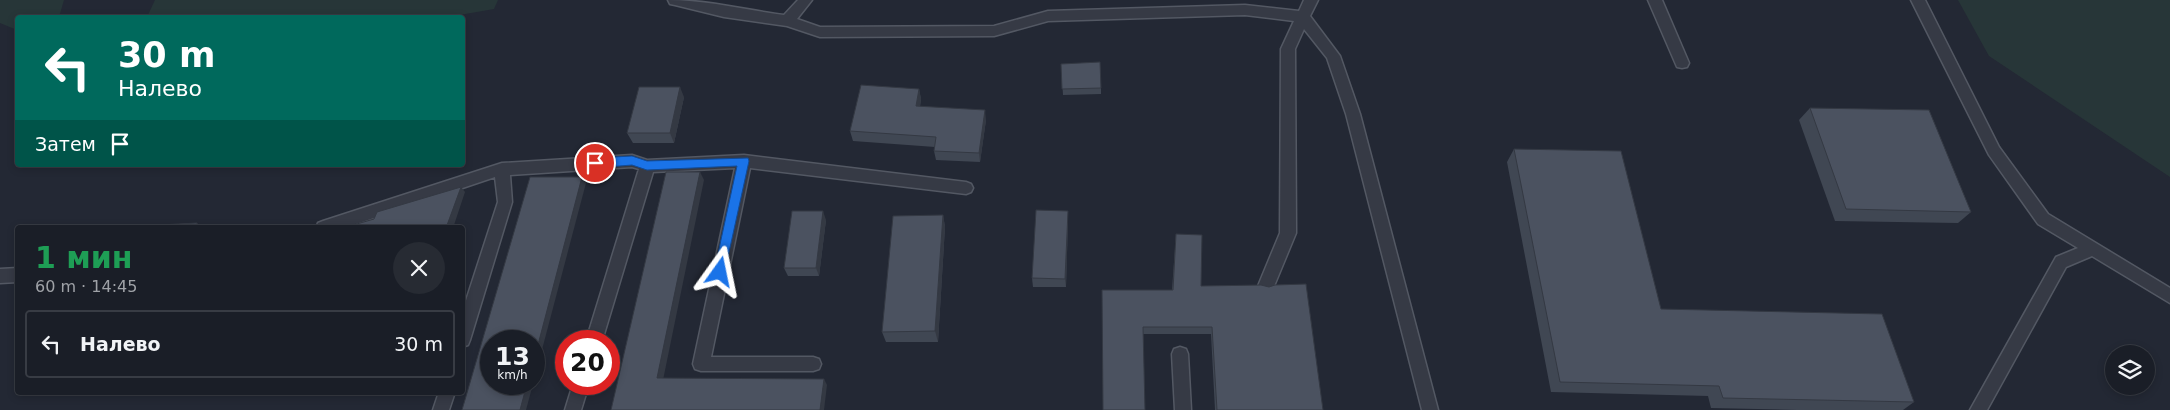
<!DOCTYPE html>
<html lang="ru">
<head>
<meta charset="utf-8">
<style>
	body { margin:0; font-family:"DejaVu Sans",sans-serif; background:#272b33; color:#f1f3f6; height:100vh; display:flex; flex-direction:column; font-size:19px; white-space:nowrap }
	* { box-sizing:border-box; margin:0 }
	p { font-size:16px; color:#9fa2a7 }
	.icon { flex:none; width:28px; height:28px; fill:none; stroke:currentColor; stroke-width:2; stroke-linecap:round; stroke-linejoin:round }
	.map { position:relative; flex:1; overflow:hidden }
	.panel { position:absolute; left:15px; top:225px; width:450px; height:170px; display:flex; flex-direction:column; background:#1a1e27; border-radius:5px; box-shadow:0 2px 8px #0003,0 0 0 1px #383c44 }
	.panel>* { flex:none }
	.top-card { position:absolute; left:15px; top:15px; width:450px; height:152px; border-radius:5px; box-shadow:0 2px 8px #0003,0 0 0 1px #383c44; background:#00695c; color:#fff; overflow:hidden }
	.fabs { position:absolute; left:2105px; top:345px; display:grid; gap:10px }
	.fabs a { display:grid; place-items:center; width:50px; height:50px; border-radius:50%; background:#1a1e27; box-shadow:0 2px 8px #0003,0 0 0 1px #383c44; font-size:25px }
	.speed { position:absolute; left:480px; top:330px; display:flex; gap:10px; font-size:25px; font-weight:700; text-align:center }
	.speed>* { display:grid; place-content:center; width:65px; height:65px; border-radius:50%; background:#1a1e27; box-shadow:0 2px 8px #0003,0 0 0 1px #383c44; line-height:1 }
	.speed small { font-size:12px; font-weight:400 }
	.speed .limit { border:8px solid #d22; background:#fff; color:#111 }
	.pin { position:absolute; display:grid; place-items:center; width:42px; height:42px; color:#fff; margin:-21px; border:2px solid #fff; border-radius:50%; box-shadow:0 1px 5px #0007 }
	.me { position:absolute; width:55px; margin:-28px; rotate:12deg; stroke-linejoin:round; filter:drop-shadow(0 0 4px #0008) }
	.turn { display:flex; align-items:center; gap:18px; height:105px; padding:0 20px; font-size:22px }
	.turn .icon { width:65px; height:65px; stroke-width:2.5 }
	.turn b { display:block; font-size:35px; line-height:42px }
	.then { display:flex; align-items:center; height:48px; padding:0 20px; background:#0003; gap:10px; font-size:19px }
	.round { display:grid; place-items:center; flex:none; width:52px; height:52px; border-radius:26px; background:#272b33 }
	.summary { display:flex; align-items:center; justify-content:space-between; height:85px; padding:0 20px }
	h1 { font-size:30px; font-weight:600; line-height:38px; color:#1e9e55 }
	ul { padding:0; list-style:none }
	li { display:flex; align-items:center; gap:15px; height:68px; margin:0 10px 8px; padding:0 10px; border:2px solid #383c44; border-radius:5px }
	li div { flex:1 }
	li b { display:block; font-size:19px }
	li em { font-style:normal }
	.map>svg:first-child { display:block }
	.green { fill:#273638 }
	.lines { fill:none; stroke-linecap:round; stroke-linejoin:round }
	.service-casing { stroke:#535863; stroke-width:3 }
	.service { fill:#363a45; fill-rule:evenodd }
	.wall { fill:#404753 }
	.shaded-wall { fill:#343943 }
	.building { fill:#4b5260; stroke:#343943 }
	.route { fill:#1a73e8; stroke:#114b97 }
</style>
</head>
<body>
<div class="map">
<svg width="2170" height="410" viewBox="0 0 2170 410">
	<rect width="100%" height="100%" fill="#232834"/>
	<!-- green -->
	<g class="green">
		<path d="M0,0H64L59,17L18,18L17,30L0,23Z"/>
		<path d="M155,0H498L494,9L448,17H147Z"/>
		<path d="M1958,0H2170V177L1989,56Z"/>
	</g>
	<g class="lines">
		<defs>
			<g id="service">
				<path d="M668,0C707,0 746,10 784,15L798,0H812L797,19L820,27L994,26L1048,11L1245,5L1299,11L1304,0H1318L1310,16L1340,56L1360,114L1438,410H1422L1346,114L1327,58L1304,29L1295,49L1296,233L1272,291L1266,293L1260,291L1258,286L1280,233L1281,49L1294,21L1245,15L1048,21L994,36L820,37L787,26L724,17L675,5L670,4Z"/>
				<path d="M1648,0H1662L1689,63L1687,67L1682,68L1677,67Z"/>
				<path d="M1911,0H1925L1999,147L2048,214L2170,288V303L2092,256L2066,267L1987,410H1970L2056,257L2078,248L2038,224L1989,155Z"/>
				<path d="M632,155L647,160L744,155L966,182L971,184L973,188L971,192L966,194L750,168L711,357H813L819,359L821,364L819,369L813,371H701L695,369L693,364L735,168L653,172L602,341H586L639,169L632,167L510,175L512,202L470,340L468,345L462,347V313L498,202L495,177L344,228H316L318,223L323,221L502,163Z"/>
				<path d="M18,268V282L0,283V269Z"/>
				<path d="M1180,347L1186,349L1188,354L1191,410H1175L1172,354L1174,349Z"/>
				<path d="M573,384H589L581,410H565Z"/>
				<path d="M439,392H455L449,410H433Z"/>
			</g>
		</defs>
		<!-- service casing -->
		<use href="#service" class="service-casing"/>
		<!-- service -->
		<use href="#service" class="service"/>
	</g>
	<!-- wall -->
	<g class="wall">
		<path d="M1061,64L1101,88V94L1063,95Z"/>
		<path d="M919,89L921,99L920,107L986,120L980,162L936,160L934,151L935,147L853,141L850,131Z"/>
		<path d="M684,97L674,143H633L627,133Z"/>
		<path d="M1810,108L1971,212L1958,223L1835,221L1799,120Z"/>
		<path d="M1514,149L1661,309L1914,402L1903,410H1797L1711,408L1708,396L1551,392L1507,162Z"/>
		<path d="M943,215L945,227L938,342H886L882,332Z"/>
		<path d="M826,220L819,276H788L784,268Z"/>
		<path d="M1068,220L1066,287H1033L1032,278Z"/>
		<path d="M1176,234L1201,286L1323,410H1215L1211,334H1143L1102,290H1172Z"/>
	</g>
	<!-- shaded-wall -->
	<g class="shaded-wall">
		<path d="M680,87L684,97L674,143L670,133Z"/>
		<path d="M919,89L921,99L918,116L916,106Z"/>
		<path d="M985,110L986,120L980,162L979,153Z"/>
		<path d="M700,172L704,180L662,385L657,378Z"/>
		<path d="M582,177L586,183L534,380V360Z"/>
		<path d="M461,187L465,192L453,228H446Z"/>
		<path d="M823,211L826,220L819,276L816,268Z"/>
		<path d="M1068,211V220L1066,287L1065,279Z"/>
		<path d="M943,215L945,227L938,342L935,331Z"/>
		<path d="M197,223L203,228H196Z"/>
		<path d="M824,379L827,385L824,410H820Z"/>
		<path d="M527,384H533L526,410H520Z"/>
	</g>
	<!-- building -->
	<g class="building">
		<path d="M1100,62L1101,88L1062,89L1061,64Z"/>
		<path d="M861,85L919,89L916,106L985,110L979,153L934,151L936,137L850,131Z"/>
		<path d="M639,87H680L670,133H627Z"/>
		<path d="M1810,108L1929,110L1971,212L1846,209Z"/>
		<path d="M1514,149L1621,151L1661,309L1882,314L1914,402L1723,398L1719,386L1560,382Z"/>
		<path d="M666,172H700L657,378L824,379L820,410H611Z"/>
		<path d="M530,177H582L534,360V341H491V384H527L520,410H462Z"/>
		<path d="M461,187L446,228H343L374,219L377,212Z"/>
		<path d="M1036,210L1068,211L1065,279L1032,278Z"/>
		<path d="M792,211H823L816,268H784Z"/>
		<path d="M943,215L935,331L882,332L893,216Z"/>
		<path d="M197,223L196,228H159L160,225Z"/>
		<path d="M1176,234L1202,235L1201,286L1261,285L1269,287L1275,285L1306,284L1323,410H1217L1212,327H1143L1145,410H1103L1102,290H1173Z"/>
	</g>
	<!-- route -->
	<path class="route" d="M632,156L647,161L748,158L749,161L724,275H716L714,272L737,166L647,170L632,165L595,168L589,163L595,158Z"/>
</svg>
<div class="fabs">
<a><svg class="icon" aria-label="layers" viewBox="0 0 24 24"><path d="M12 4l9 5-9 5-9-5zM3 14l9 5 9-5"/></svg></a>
</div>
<div class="speed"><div>13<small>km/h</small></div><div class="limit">20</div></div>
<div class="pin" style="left:595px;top:163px;background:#d93025"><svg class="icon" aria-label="arrive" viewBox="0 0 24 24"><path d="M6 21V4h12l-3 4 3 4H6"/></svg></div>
<svg class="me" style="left:720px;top:272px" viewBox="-20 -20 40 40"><path d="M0-17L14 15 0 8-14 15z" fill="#1a73e8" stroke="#fff" stroke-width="4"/></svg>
<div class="top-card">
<div class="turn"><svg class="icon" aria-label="left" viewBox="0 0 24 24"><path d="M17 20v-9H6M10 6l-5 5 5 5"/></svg><div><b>30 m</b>Налево</div></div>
<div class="then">Затем<svg class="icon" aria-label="arrive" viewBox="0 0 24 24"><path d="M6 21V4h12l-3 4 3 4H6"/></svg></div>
</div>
<section class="panel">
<div class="summary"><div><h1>1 мин</h1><p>60 m · 14:45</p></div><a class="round"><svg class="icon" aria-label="close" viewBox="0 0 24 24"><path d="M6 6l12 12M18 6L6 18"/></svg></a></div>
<ul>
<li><svg class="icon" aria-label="left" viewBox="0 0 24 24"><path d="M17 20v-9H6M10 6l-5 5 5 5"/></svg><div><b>Налево</b></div><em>30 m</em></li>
</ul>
</section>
</div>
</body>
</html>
